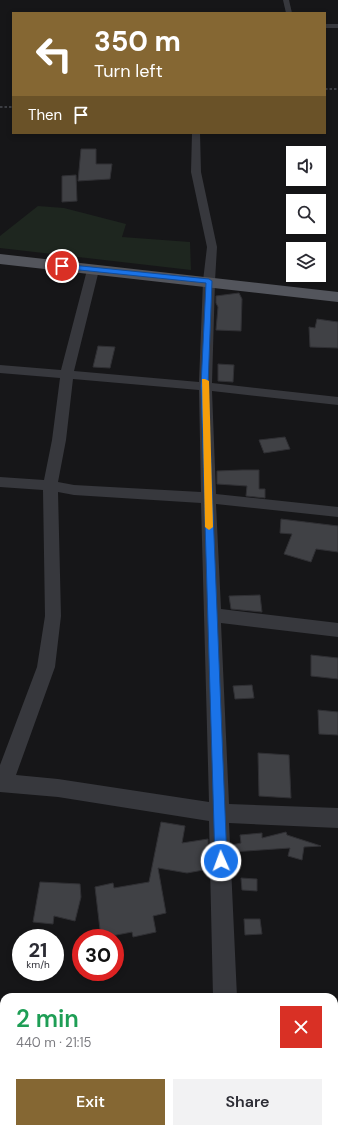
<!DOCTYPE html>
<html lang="en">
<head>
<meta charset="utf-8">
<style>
	body { margin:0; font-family:"DM Sans",sans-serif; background:#f2f2f3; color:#2b2b33; height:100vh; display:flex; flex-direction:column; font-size:15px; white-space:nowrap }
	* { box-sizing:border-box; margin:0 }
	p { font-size:13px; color:#7c7c81 }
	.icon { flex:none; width:22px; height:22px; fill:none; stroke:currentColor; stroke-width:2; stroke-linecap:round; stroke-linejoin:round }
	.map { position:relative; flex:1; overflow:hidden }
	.drawer { position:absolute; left:0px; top:993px; width:338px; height:140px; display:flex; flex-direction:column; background:#fff; border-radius:12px 12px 0 0; box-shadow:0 2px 6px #0003 }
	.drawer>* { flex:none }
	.hud { position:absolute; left:12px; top:12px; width:314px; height:122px; border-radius:0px; box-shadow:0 2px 6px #0003; background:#856733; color:#fff; overflow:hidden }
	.buttons { position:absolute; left:286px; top:146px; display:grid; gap:8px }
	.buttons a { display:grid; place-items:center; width:40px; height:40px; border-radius:0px; background:#fff; box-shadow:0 2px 6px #0003; font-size:20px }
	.speed { position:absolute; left:12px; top:929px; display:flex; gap:8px; font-size:20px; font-weight:700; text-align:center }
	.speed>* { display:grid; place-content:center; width:52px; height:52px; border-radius:50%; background:#fff; box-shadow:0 2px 6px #0003; line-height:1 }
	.speed small { font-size:10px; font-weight:400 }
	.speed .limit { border:6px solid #d22; background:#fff; color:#111 }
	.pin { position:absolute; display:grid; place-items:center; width:34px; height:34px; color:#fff; margin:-17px; border:2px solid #fff; border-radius:50%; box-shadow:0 1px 4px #0007 }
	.me { position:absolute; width:44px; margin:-22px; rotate:358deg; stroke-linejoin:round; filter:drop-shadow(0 0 3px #0008) }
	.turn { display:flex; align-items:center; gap:14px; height:84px; padding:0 16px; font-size:18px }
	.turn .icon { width:52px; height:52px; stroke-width:2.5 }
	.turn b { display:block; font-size:28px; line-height:34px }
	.then { display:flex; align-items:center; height:38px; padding:0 16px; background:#0003; gap:8px; font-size:15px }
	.round { display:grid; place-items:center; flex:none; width:42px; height:42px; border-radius:0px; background:#f2f2f3 }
	.overview { display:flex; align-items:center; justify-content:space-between; height:68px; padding:0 16px }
	h1 { font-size:24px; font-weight:600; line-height:30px; color:#1e9e55 }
	.primary-button { display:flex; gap:8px; margin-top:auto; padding:8px 16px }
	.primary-button a { flex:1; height:46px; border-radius:0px; background:#856733; color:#fff; font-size:16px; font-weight:600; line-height:46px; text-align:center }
	.primary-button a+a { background:#f2f2f3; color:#2b2b33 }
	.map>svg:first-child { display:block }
	.green { fill:#1e261f }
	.building { fill:#404145; stroke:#303034 }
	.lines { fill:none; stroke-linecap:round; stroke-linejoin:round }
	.street { fill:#37383d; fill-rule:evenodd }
	.primary { fill:#53555c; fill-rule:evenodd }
	.rail { stroke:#4a4c52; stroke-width:1.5; stroke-dasharray:2.5 2; stroke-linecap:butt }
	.route { fill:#1a73e8; stroke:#114b97 }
	.slow { fill:#f59e0b }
</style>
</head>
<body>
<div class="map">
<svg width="338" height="1133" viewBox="0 0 338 1133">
	<rect width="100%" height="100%" fill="#161618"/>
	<!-- green -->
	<path class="green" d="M38,206L64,208L126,224L122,237L190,242L191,270L0,248V236Z"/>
	<!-- building -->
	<g class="building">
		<path d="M81,149H96V164H112L110,179L78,181Z"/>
		<path d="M76,175L77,201L62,202V176Z"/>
		<path d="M239,293L242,299L241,331L216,330L218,307L216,303V296Z"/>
		<path d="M317,319L338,322V348L310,347L309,327L315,328Z"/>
		<path d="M98,346L115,347L110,368L93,367Z"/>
		<path d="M218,364L234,365L233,382L218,381Z"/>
		<path d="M285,437L290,449L264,453L259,440Z"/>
		<path d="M242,470H259V489H265V498L246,496L247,486L217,484V471Z"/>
		<path d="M281,519L338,526V552L316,549L311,562L284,554L292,534L280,533Z"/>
		<path d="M260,595L262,612L231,609L229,596Z"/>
		<path d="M311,655L338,658V679L311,676Z"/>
		<path d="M252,685L254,698L235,699L233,686Z"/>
		<path d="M318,710L338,712V735L319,734Z"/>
		<path d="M258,753L289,755L291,798L259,796Z"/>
		<path d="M161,822L185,826L182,843L208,839L209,869L187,873L158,868L166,913L153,916L156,932L133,937L132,932L101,938L95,887L113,883L114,888L149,882Z"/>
		<path d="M286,832L287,835L321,846L304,847L302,860L288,856L290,848L232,852V845L241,843L240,835L262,833V838Z"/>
		<path d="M241,878L257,879V891L242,890Z"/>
		<path d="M40,882L80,884L81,897L75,921L54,916L53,924L33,922Z"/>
		<path d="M244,919H260L262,934L245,935Z"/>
	</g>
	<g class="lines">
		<!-- street -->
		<g class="street">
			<path d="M283,0H289L292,13H286Z"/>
			<rect x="325" y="24" width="13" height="4"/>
			<path d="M192,133H200L201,172L217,247L215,281L212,383L338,397V405L212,391L216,494L338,507V517L216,504L221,609L338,623V637L221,623L229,804L338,808V828L229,823L237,997H213L209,821L58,797L0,792V765L37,667L45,616L43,490L0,487V477L44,480L52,440L60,378L0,373V365L61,370L87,270L93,267L99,270L74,371L199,382L203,281L207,247L191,172ZM73,379L199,390L201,492L74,485L58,482L66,440ZM58,492L74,495L201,503L209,802L58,779L16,775L55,667L61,616Z"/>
			<path d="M334,1087L338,1088V1112L334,1111Z"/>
			<path d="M181,1129H208L206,1133H179Z"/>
			<rect x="216" y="1129" width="26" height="4"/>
		</g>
		<!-- primary -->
		<path class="primary" d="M0,254L338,292V302L0,264Z"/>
		<!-- rail -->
		<g class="rail">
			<path d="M325,89H338"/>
			<path d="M0,107H13"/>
		</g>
	</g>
	<!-- route -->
	<path class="route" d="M62,264L209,279L212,281L208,386L227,861L225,865L221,867L217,865L215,861L201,386L206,283L60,268V265Z"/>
	<!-- slow -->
	<path class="slow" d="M202,379H205L209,381L213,527L209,530L205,527Z"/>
</svg>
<div class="buttons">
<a><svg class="icon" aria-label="sound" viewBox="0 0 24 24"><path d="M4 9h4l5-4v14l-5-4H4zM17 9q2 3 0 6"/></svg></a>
<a><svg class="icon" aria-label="search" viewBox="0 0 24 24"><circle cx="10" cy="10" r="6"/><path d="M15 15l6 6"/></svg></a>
<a><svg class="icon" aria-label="layers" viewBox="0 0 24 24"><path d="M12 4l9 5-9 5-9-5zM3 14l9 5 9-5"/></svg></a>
</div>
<div class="speed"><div>21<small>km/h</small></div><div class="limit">30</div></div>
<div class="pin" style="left:62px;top:266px;background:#d93025"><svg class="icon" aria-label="arrive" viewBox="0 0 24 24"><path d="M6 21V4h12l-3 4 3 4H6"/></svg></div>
<svg class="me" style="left:221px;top:861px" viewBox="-20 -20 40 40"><circle r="17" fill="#1a73e8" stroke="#fff" stroke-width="3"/><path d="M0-11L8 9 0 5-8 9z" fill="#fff"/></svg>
<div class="hud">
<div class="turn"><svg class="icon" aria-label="left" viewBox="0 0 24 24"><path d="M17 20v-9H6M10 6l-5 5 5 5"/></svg><div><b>350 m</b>Turn left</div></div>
<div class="then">Then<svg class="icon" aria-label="arrive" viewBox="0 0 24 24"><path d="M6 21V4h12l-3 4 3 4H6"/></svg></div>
</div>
<section class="drawer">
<div class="overview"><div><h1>2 min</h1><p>440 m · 21:15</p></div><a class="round" style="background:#d93025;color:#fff"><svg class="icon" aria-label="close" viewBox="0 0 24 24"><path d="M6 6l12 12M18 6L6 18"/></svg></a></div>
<div class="primary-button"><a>Exit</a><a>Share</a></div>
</section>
</div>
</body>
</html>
